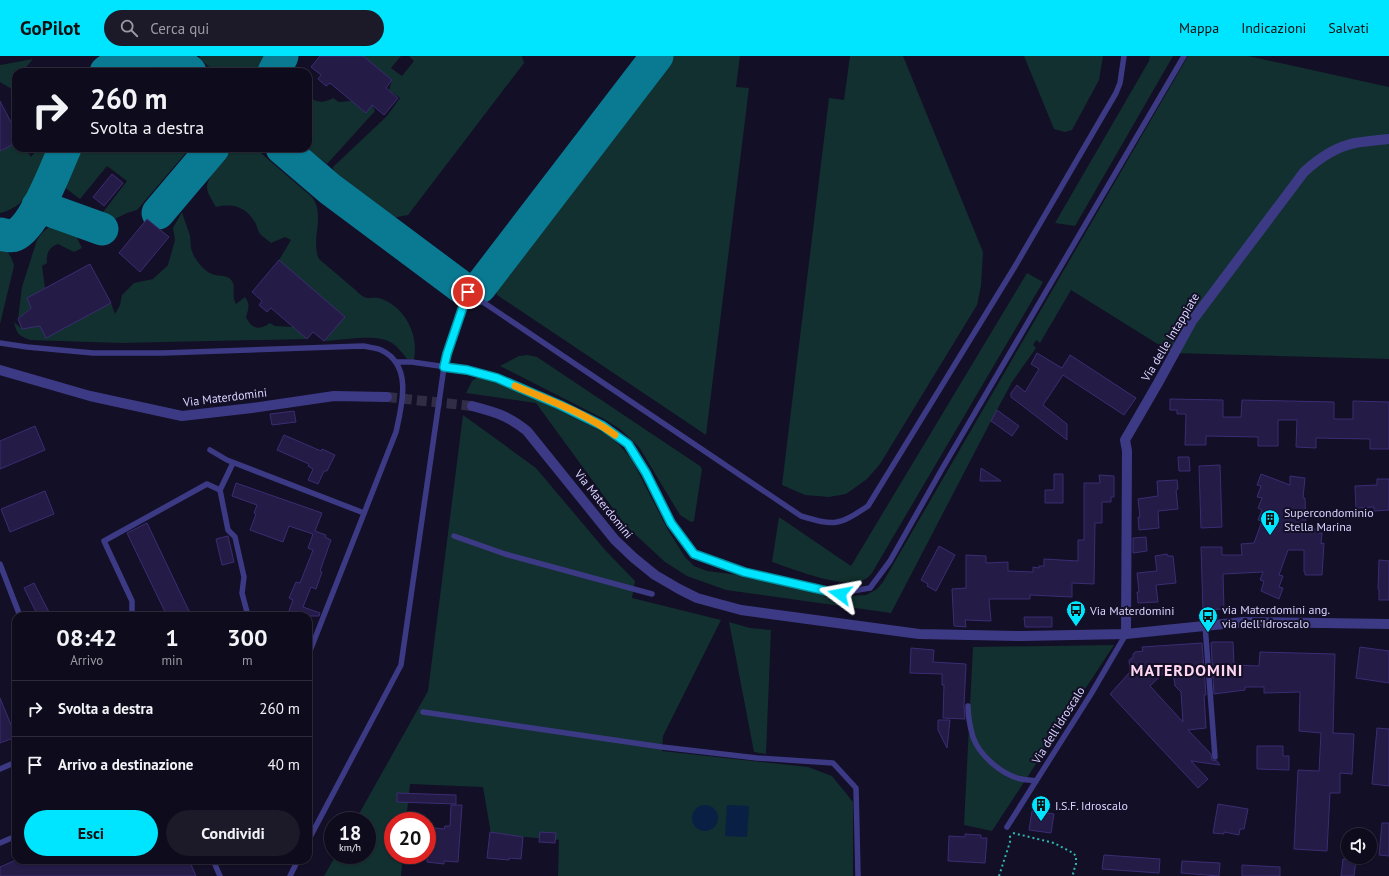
<!DOCTYPE html>
<html lang="it">
<head>
<meta charset="utf-8">
<style>
	body { margin:0; font-family:"PT Sans",sans-serif; background:#1c1929; color:#f1f3f6; height:100vh; display:flex; flex-direction:column; font-size:15px; white-space:nowrap }
	* { box-sizing:border-box; margin:0 }
	p { font-size:13px; color:#9b9ba3 }
	.icon { flex:none; width:22px; height:22px; fill:none; stroke:currentColor; stroke-width:2; stroke-linecap:round; stroke-linejoin:round }
	.map { position:relative; flex:1; overflow:hidden }
	.drawer { position:absolute; left:12px; top:556px; width:300px; height:252px; display:flex; flex-direction:column; background:#0e0b1c; border-radius:12px; box-shadow:0 1px 3px #0004,0 0 0 1px #2e2b3b }
	.drawer>* { flex:none }
	.banner { position:absolute; left:12px; top:12px; width:300px; height:84px; border-radius:12px; box-shadow:0 1px 3px #0004,0 0 0 1px #2e2b3b; background:#0e0b1c; color:#f1f3f6; overflow:hidden }
	.tools { position:absolute; left:1341px; top:772px; display:grid; gap:8px }
	.tools a { display:grid; place-items:center; width:36px; height:36px; border-radius:50%; background:#0e0b1c; box-shadow:0 1px 3px #0004,0 0 0 1px #2e2b3b; font-size:20px }
	.speed { position:absolute; left:324px; top:756px; display:flex; gap:8px; font-size:20px; font-weight:700; text-align:center }
	.speed>* { display:grid; place-content:center; width:52px; height:52px; border-radius:50%; background:#0e0b1c; box-shadow:0 1px 3px #0004,0 0 0 1px #2e2b3b; line-height:1 }
	.speed small { font-size:10px; font-weight:400 }
	.speed .limit { border:6px solid #d22; background:#fff; color:#111 }
	.pin { position:absolute; display:grid; place-items:center; width:34px; height:34px; color:#fff; margin:-17px; border:2px solid #fff; border-radius:50%; box-shadow:0 1px 4px #0007 }
	.me { position:absolute; width:44px; margin:-22px; rotate:283deg; stroke-linejoin:round; filter:drop-shadow(0 0 3px #0008) }
	.turn { display:flex; align-items:center; gap:14px; height:84px; padding:0 12px; font-size:18px }
	.turn .icon { width:52px; height:52px; stroke-width:2.5 }
	.turn b { display:block; font-size:28px; line-height:34px }
	.eta { display:flex; justify-content:space-evenly; align-items:center; height:68px; text-align:center }
	.eta b { font-size:24px; font-weight:800; line-height:28px }
	.action { display:flex; gap:8px; margin-top:auto; padding:8px 12px }
	.action a { flex:1; height:46px; border-radius:24px; background:#00e5ff; color:#111; font-size:16px; font-weight:800; line-height:46px; text-align:center }
	.action a+a { background:#1c1929; color:#f1f3f6 }
	ul { padding:0; list-style:none }
	li { display:flex; align-items:center; gap:12px; height:56px; padding:0 12px; border-top:1px solid #2e2b3b }
	li div { flex:1 }
	li b { display:block; font-size:15px }
	li em { font-style:normal }
	header { display:flex; align-items:center; gap:24px; box-sizing:border-box; height:56px; padding:0 20px; background:#00e5ff; color:#111 }
	header strong { font-size:19px }
	nav { display:flex; gap:22px; margin-inline-start:auto; font-size:14px }
	.search { width:280px; height:36px; background:#1c1929; display:flex; align-items:center; gap:10px; box-sizing:border-box; padding:0 14px; border-radius:22px; color:#9b9ba3; font-size:15px }
	.map>svg:first-child { display:block }
	.green { fill:#12302f }
	.water { fill:#0a1f44 }
	.lines { fill:none; stroke-linecap:round; stroke-linejoin:round }
	.taxiway { stroke:#0a7a92; stroke-width:33 }
	.building { fill:#241b47; stroke:#3b2d73; fill-rule:evenodd }
	.tertiary-tunnel { stroke:#312d47; stroke-width:10; stroke-dasharray:10 5; stroke-linecap:butt }
	.path { stroke:#2fb8b0; stroke-width:2; stroke-dasharray:2 3; stroke-linecap:butt }
	.service { stroke:#3d3a85; stroke-width:5.5 }
	.minor { stroke:#3d3a85; stroke-width:10 }
	.tertiary { stroke:#3d3a85; stroke-width:10 }
	.route-casing { stroke:#0095a6; stroke-width:10 }
	.route { stroke:#00e5ff; stroke-width:7 }
	.slow { stroke:#f59e0b; stroke-width:7 }
	.labels { text-anchor:middle; dominant-baseline:central; stroke-width:4; stroke-linejoin:round; paint-order:stroke }
	.street-label { font-size:12px; fill:#d9d4ff; stroke:#130f26 }
	.poi-label { font-size:12px; fill:#d9d4ff; stroke:#130f26; text-anchor:start }
	.district-label { font-size:16px; font-weight:bold; letter-spacing:1px; fill:#ffd6f0; stroke:#130f26 }
</style>
</head>
<body>
<header>
<strong>GoPilot</strong>
<div class="search"><svg class="icon" aria-label="search" viewBox="0 0 24 24"><circle cx="10" cy="10" r="6"/><path d="M15 15l6 6"/></svg>Cerca qui</div>
<nav><a>Mappa</a><a>Indicazioni</a><a>Salvati</a></nav>
</header>
<div class="map">
<svg width="1389" height="820" viewBox="0 0 1389 820">
	<rect width="100%" height="100%" fill="#130f26"/>
	<!-- green -->
	<g class="green">
		<path d="M200,0H269L268,4L260,16H215L199,2Z"/>
		<path d="M363,0H401L391,12L402,20L414,5L409,0H522L524,7L408,159L392,162L334,115L333,111L387,60L400,42L389,34L392,24Z"/>
		<path d="M669,0H740L736,31L749,32L706,379L497,239L494,229Z"/>
		<path d="M850,0H903L983,196L981,230L977,249L880,408L867,423L846,438L829,441L805,439L782,429L829,42L844,44Z"/>
		<path d="M1024,0H1103L1099,24L1072,74L1065,76L1054,73Z"/>
		<path d="M1150,0H1173L1075,170L1055,167L1149,5Z"/>
		<path d="M1188,0H1248L1389,31V303L1172,297L1071,234L1040,287L1036,284L1033,289L1036,292L1012,326L991,365L891,557L726,534L687,520L665,506L625,469L536,347L466,337L472,325L484,317L603,376C615,384 623,392 632,404L668,474L685,501L694,510L707,515L769,523L849,540L866,539L877,533L883,526Z"/>
		<path d="M33,3L22,16H16V38L15,39L10,32L0,26V9Z"/>
		<path d="M308,19L312,25C305,43 317,51 333,42L339,46L351,45L366,57L372,49L375,55L327,108L307,92H308Z"/>
		<path d="M16,87V92H25L31,101L36,95V92H54C41,117 31,150 0,157V95Z"/>
		<path d="M77,92H190L137,154L127,157L107,167L97,164L127,125L107,110L80,143L64,131L63,126Z"/>
		<path d="M234,92H255L312,141C326,160 310,184 319,203C330,212 341,222 352,231C356,234 360,239 364,241C369,243 375,241 379,242C405,250 419,279 414,303H407C403,298 398,291 392,287C377,277 343,284 324,285L338,268L279,204L291,184L285,181L271,187C268,184 264,182 261,179C258,176 257,171 256,168C246,151 234,147 216,151C213,146 207,137 207,131C207,120 227,100 234,92Z"/>
		<path d="M182,156C184,164 188,172 190,180C191,185 190,191 192,195C195,204 204,215 212,218C219,221 228,218 232,225C236,231 231,239 236,248L245,241C250,248 249,252 246,261C252,274 260,274 270,267L275,270L293,271L307,283L121,287L30,284C18,279 17,278 14,266L22,273L40,270L46,282L111,247L115,258L120,249L122,239L134,227L153,223L168,209L175,184L173,172Z"/>
		<path d="M56,168C72,167 84,174 98,181L95,188L83,183L77,182L82,192L74,196L58,188C49,191 46,198 47,207L42,210L45,232L27,242L31,251L18,263L22,231L37,184C42,176 47,171 56,168Z"/>
		<path d="M0,191C9,195 12,202 14,210L0,268Z"/>
		<path d="M1027,217L1043,226L876,510C874,514 871,519 867,522C848,536 794,513 772,506L779,461L851,510Z"/>
		<path d="M528,299L537,301L700,410L702,413L694,465L691,466L680,459L639,391L620,373L604,363L500,310L519,300Z"/>
		<path d="M463,359L536,412L605,494L635,525L632,542L721,564L663,680L662,695L808,711L832,720L853,746V820H558L559,784L491,778L483,731L410,728L406,765H393V799H403L401,820H324L336,799H367V765H355L428,635Z"/>
		<path d="M729,566L750,572L771,574L766,698L754,696Z"/>
		<path d="M1114,589L992,775L964,769L973,591Z"/>
	</g>
	<!-- water -->
	<g class="water">
		<circle cx="705" cy="762" r="13"/>
		<path d="M727,749L749,750L747,781L725,780Z"/>
	</g>
	<g class="lines">
		<!-- taxiway -->
		<g class="taxiway">
			<path d="M170,0L190,16"/>
			<path d="M106,16C118,7 131,2 145,0"/>
			<path d="M274,16L282,0"/>
			<path d="M282,92L330,133L468,236L480,231L657,0"/>
			<path d="M38,150L102,173"/>
			<path d="M158,157L213,92"/>
			<path d="M0,178C5,179 11,181 15,179C35,170 56,112 65,92"/>
		</g>
	</g>
	<!-- building -->
	<g class="building">
		<path d="M320,0H363L392,24L386,32L398,42L384,59L372,49L366,57L330,27L326,30L318,23L321,19L311,11Z"/>
		<path d="M0,45L16,76V87L0,95Z"/>
		<path d="M112,118L123,127L104,150L93,141Z"/>
		<path d="M147,163L169,181L140,216L119,197Z"/>
		<path d="M279,204L345,261L324,285L313,276L307,283L271,252L267,256L259,249L262,245L252,236Z"/>
		<path d="M90,208L111,247L46,282L40,270L22,273L18,263L31,252L27,242Z"/>
		<path d="M1037,297L1062,312L1070,299L1136,342L1124,359L1063,319L1043,349L1067,368V384L1011,341V337L1017,329L1025,336L1039,313L1031,308Z"/>
		<path d="M1170,343L1223,344V361H1241L1242,344L1334,346V363H1353V345L1389,346V393H1370V383L1316,382V392L1296,391L1297,364H1278V390H1258V381L1206,380V389H1185L1186,358H1177V354H1170Z"/>
		<path d="M997,354L1019,370L1012,380L991,365Z"/>
		<path d="M294,355L296,366L272,369L270,358Z"/>
		<path d="M35,370L45,394L0,413V385Z"/>
		<path d="M284,379L321,395L322,393L335,399L327,415H324L318,428L308,424L313,413L308,410L309,408L277,394Z"/>
		<path d="M1178,401H1189L1190,415H1179Z"/>
		<path d="M1220,409L1222,471L1201,472L1199,410Z"/>
		<path d="M981,412L1001,425H980Z"/>
		<path d="M1054,418H1063V447H1045V434H1053L1054,433Z"/>
		<path d="M1261,418L1290,429V420L1305,422L1303,442H1305L1306,472H1309V473H1319V477H1322L1321,488L1324,487L1322,519H1305V516H1304V494H1288L1279,519L1283,520L1279,531L1283,532L1279,543L1261,535L1264,525L1260,524L1263,516L1223,518L1224,553L1203,554L1201,491H1222V499H1242L1241,488L1254,487L1262,465L1258,464L1262,454L1258,452L1262,442L1257,441L1261,430L1257,429Z"/>
		<path d="M1099,419L1114,420V441H1111V446H1102V467H1095L1094,528L1072,527V541L1030,539V543H989L991,565L965,564L966,571L954,570L952,533L966,532V499L986,500V507L1008,506V515L1033,516V511L1039,512V510H1044V503L1078,505V484H1084V427H1100Z"/>
		<path d="M1377,423H1389V454L1374,455V451L1356,452L1355,430L1377,429Z"/>
		<path d="M1177,424L1178,433L1176,434L1178,453L1158,455L1159,472L1139,474L1138,461H1140L1138,443L1158,440L1157,425Z"/>
		<path d="M236,427L322,457L315,475L326,479L325,481L331,484L320,515L322,516L316,533L311,531L303,551L320,557L319,560H287L293,544L289,542L296,526L300,527L313,494L308,492L313,478L289,470L283,486L250,474L256,458L254,457L257,449L232,440Z"/>
		<path d="M45,435L54,458L10,476L1,453Z"/>
		<path d="M147,467L189,555L178,560H167L127,477Z"/>
		<path d="M228,480L234,506L222,509L216,483Z"/>
		<path d="M1146,481L1147,495L1133,497V482Z"/>
		<path d="M939,490L955,499L936,535L927,530L928,528L921,524Z"/>
		<path d="M1167,498L1168,500H1173L1176,527L1156,529L1158,546L1138,547L1137,536H1139L1137,517L1157,515L1155,500Z"/>
		<path d="M1379,504L1389,505V544H1379V533H1378Z"/>
		<path d="M34,527L51,560H38L24,532Z"/>
		<path d="M1024,561H1052V571H1025Z"/>
		<path d="M1212,586H1233L1234,609L1259,610L1260,596L1335,598L1333,677L1354,678L1352,718L1340,717V737H1330L1327,795L1294,793L1298,714L1319,715L1321,677L1299,675L1300,636L1264,637V631H1245V634L1214,638L1211,587Z"/>
		<path d="M1202,587L1206,639H1204L1206,672L1188,674L1211,698L1212,704L1217,705L1220,709L1191,705L1208,723L1198,732L1110,638L1130,616L1129,604H1131V602H1133V598L1135,597V596L1143,595L1142,591ZM1172,609L1175,630L1181,636L1183,666L1150,630Z"/>
		<path d="M1360,591L1389,595V627L1356,622Z"/>
		<path d="M911,592L934,594L933,606L966,608L964,650L965,663L943,662L944,629H942V618L910,617Z"/>
		<path d="M0,642L16,681L0,687Z"/>
		<path d="M938,664H950L947,692L938,674Z"/>
		<path d="M1377,672L1389,673V730L1372,728Z"/>
		<path d="M1257,690H1283V700H1289V714L1257,713Z"/>
		<path d="M397,737L456,739V748L397,746Z"/>
		<path d="M1218,748L1248,753L1244,773H1240L1239,779L1224,776V778L1213,777Z"/>
		<path d="M451,749H462L458,806L444,805V808L427,806V771L444,773L445,770H450Z"/>
		<path d="M1032,755L1054,758L1051,777L1029,774Z"/>
		<path d="M1382,767H1389V800L1379,799Z"/>
		<path d="M490,776L523,781L521,803L509,802V804L487,802Z"/>
		<path d="M540,776L556,777L555,787L539,786Z"/>
		<path d="M965,778L981,779V782H987L985,807L948,805L949,780L965,781Z"/>
		<path d="M1104,799L1160,803L1159,817L1102,813Z"/>
		<path d="M1343,803L1356,804L1354,820H1341Z"/>
		<path d="M16,804H189L196,820H0V811Z"/>
		<path d="M1182,805L1220,807L1219,820L1181,817Z"/>
		<path d="M1242,809L1280,811V820H1242Z"/>
	</g>
	<g class="lines">
		<!-- tertiary-tunnel -->
		<path class="tertiary-tunnel" d="M387,341L472,350"/>
		<!-- path -->
		<g class="path">
			<path d="M1013,777L1054,787L1073,797L1076,800V808L1073,817L1074,820"/>
			<path d="M999,820L1010,786V779"/>
		</g>
		<!-- service -->
		<g class="service">
			<path d="M0,287L27,291L93,297H163L363,290C368,291 376,292 381,294C413,309 402,349 396,376L308,600"/>
			<path d="M396,306H412L467,314L497,322L560,349L603,370L628,388L646,417L671,467L694,498L744,516L840,537L870,532L890,505L942,413L1184,0"/>
			<path d="M210,394L227,404L364,457"/>
			<path d="M233,407L220,434L228,474L235,481L244,521L242,537L248,560"/>
			<path d="M454,480L505,498L652,538"/>
			<path d="M0,508L20,560"/>
			<path d="M132,560V545L104,485L207,428L220,434"/>
			<path d="M1205,569L1215,701"/>
			<path d="M968,650C968,660 970,671 973,681C979,699 1002,719 1021,723C1026,724 1031,724 1036,725"/>
			<path d="M423,656L662,691L757,702L833,707L856,732L858,820"/>
			<path d="M0,713L16,706"/>
			<path d="M1007,771L1091,638L1126,578"/>
			<path d="M308,785L401,609L444,311L447,298L468,236L801,460C835,470 838,470 868,450L1014,212L1116,37L1120,27L1124,0"/>
			<path d="M0,787L16,780"/>
			<path d="M213,804L220,820"/>
			<path d="M290,820L298,804"/>
		</g>
		<!-- minor -->
		<path class="minor" d="M1126,578L1127,395L1125,384L1158,327L1192,265L1304,116C1318,103 1335,91 1355,87C1366,85 1378,84 1389,83"/>
		<!-- tertiary -->
		<g class="tertiary">
			<path d="M0,314L90,340L182,360L252,352L334,340L387,341"/>
			<path d="M472,350C495,356 509,360 527,375L615,484L634,502L655,519L679,533L697,542L741,554L919,578L1022,580L1126,578L1243,566L1389,568"/>
		</g>
	</g>
	<g class="lines">
		<defs>
			<path id="route" d="M468,236L447,298L444,311L467,314L497,322L560,349L603,370L628,388L646,417L671,467L694,498L744,516L840,538"/>
		</defs>
		<!-- route casing -->
		<use href="#route" class="route-casing"/>
		<!-- route -->
		<use href="#route" class="route"/>
		<!-- slow -->
		<path class="slow" d="M515,330C549,344 585,357 615,379"/>
	</g>
	<!-- icons -->
	<defs>
		<symbol id="building-pin" viewBox="-11 -11 22 30"><path d="M0 17L-7.5 6A9.5 9.5 0 1 1 7.5 6Z" fill="#00e5ff" stroke="#130f26"/><path d="M-4-6H4V6H1V3H-1V6H-4ZM-2.5-4.3h1.7v1.8h-1.7ZM.8-4.3h1.7v1.8H.8ZM-2.5-1h1.7V.8h-1.7ZM.8-1h1.7V.8H.8Z" fill="#111"/></symbol>
		<symbol id="bus-pin" viewBox="-11 -11 22 30"><path d="M0 17L-7.5 6A9.5 9.5 0 1 1 7.5 6Z" fill="#00e5ff" stroke="#130f26"/><path d="M-5-6H5V4H4V6H2V4H-2V6H-4V4H-5ZM-3.5-4V0h7V-4ZM-3.5 1.2v1.5H-2V1.2ZM2 1.2v1.5H3.5V1.2Z" fill="#111"/></symbol>
	</defs>
	<g fill-rule="evenodd">
		<use href="#building-pin" x="1259" y="452" width="22" height="30"/>
		<use href="#bus-pin" x="1065" y="543" width="22" height="30"/>
		<use href="#bus-pin" x="1197" y="549" width="22" height="30"/>
		<use href="#building-pin" x="1030" y="738" width="22" height="30"/>
	</g>
	<g class="labels">
		<!-- street labels -->
		<g class="street-label">
			<text transform="translate(1170 281) rotate(-59)">Via delle Intappiate</text>
			<text transform="translate(225 341) rotate(-7)">Via Materdomini</text>
			<text transform="translate(604 448) rotate(51)">Via Materdomini</text>
			<text transform="translate(1058 669) rotate(-58)">Via dell'Idroscalo</text>
		</g>
		<!-- poi labels -->
		<g class="poi-label">
			<text x="1284" y="456">Supercondominio<tspan x="1284" dy="14">Stella Marina</tspan></text>
			<text x="1222" y="553">via Materdomini ang.<tspan x="1222" dy="14">via dell'Idroscalo</tspan></text>
			<text x="1090" y="554">Via Materdomini</text>
			<text x="1055" y="749">I.S.F. Idroscalo</text>
		</g>
		<!-- district labels -->
		<g class="district-label">
			<text x="1187" y="614">MATERDOMINI</text>
		</g>
	</g>
</svg>
<div class="tools">
<a><svg class="icon" aria-label="sound" viewBox="0 0 24 24"><path d="M4 9h4l5-4v14l-5-4H4zM17 9q2 3 0 6"/></svg></a>
</div>
<div class="speed"><div>18<small>km/h</small></div><div class="limit">20</div></div>
<div class="pin" style="left:468px;top:236px;background:#d93025"><svg class="icon" aria-label="arrive" viewBox="0 0 24 24"><path d="M6 21V4h12l-3 4 3 4H6"/></svg></div>
<svg class="me" style="left:840px;top:538px" viewBox="-20 -20 40 40"><path d="M0-17L14 15 0 8-14 15z" fill="#00e5ff" stroke="#fff" stroke-width="4"/></svg>
<div class="banner">
<div class="turn"><svg class="icon" aria-label="right" viewBox="0 0 24 24"><path d="M7 20v-9h11M14 6l5 5-5 5"/></svg><div><b>260 m</b>Svolta a destra</div></div>
</div>
<section class="drawer">
<div class="eta">
<div><b>08:42</b><p>Arrivo</p></div>
<div><b>1</b><p>min</p></div>
<div><b>300</b><p>m</p></div>
</div>
<ul>
<li><svg class="icon" aria-label="right" viewBox="0 0 24 24"><path d="M7 20v-9h11M14 6l5 5-5 5"/></svg><div><b>Svolta a destra</b></div><em>260 m</em></li>
<li><svg class="icon" aria-label="arrive" viewBox="0 0 24 24"><path d="M6 21V4h12l-3 4 3 4H6"/></svg><div><b>Arrivo a destinazione</b></div><em>40 m</em></li>
</ul>
<div class="action"><a>Esci</a><a>Condividi</a></div>
</section>
</div>
</body>
</html>
